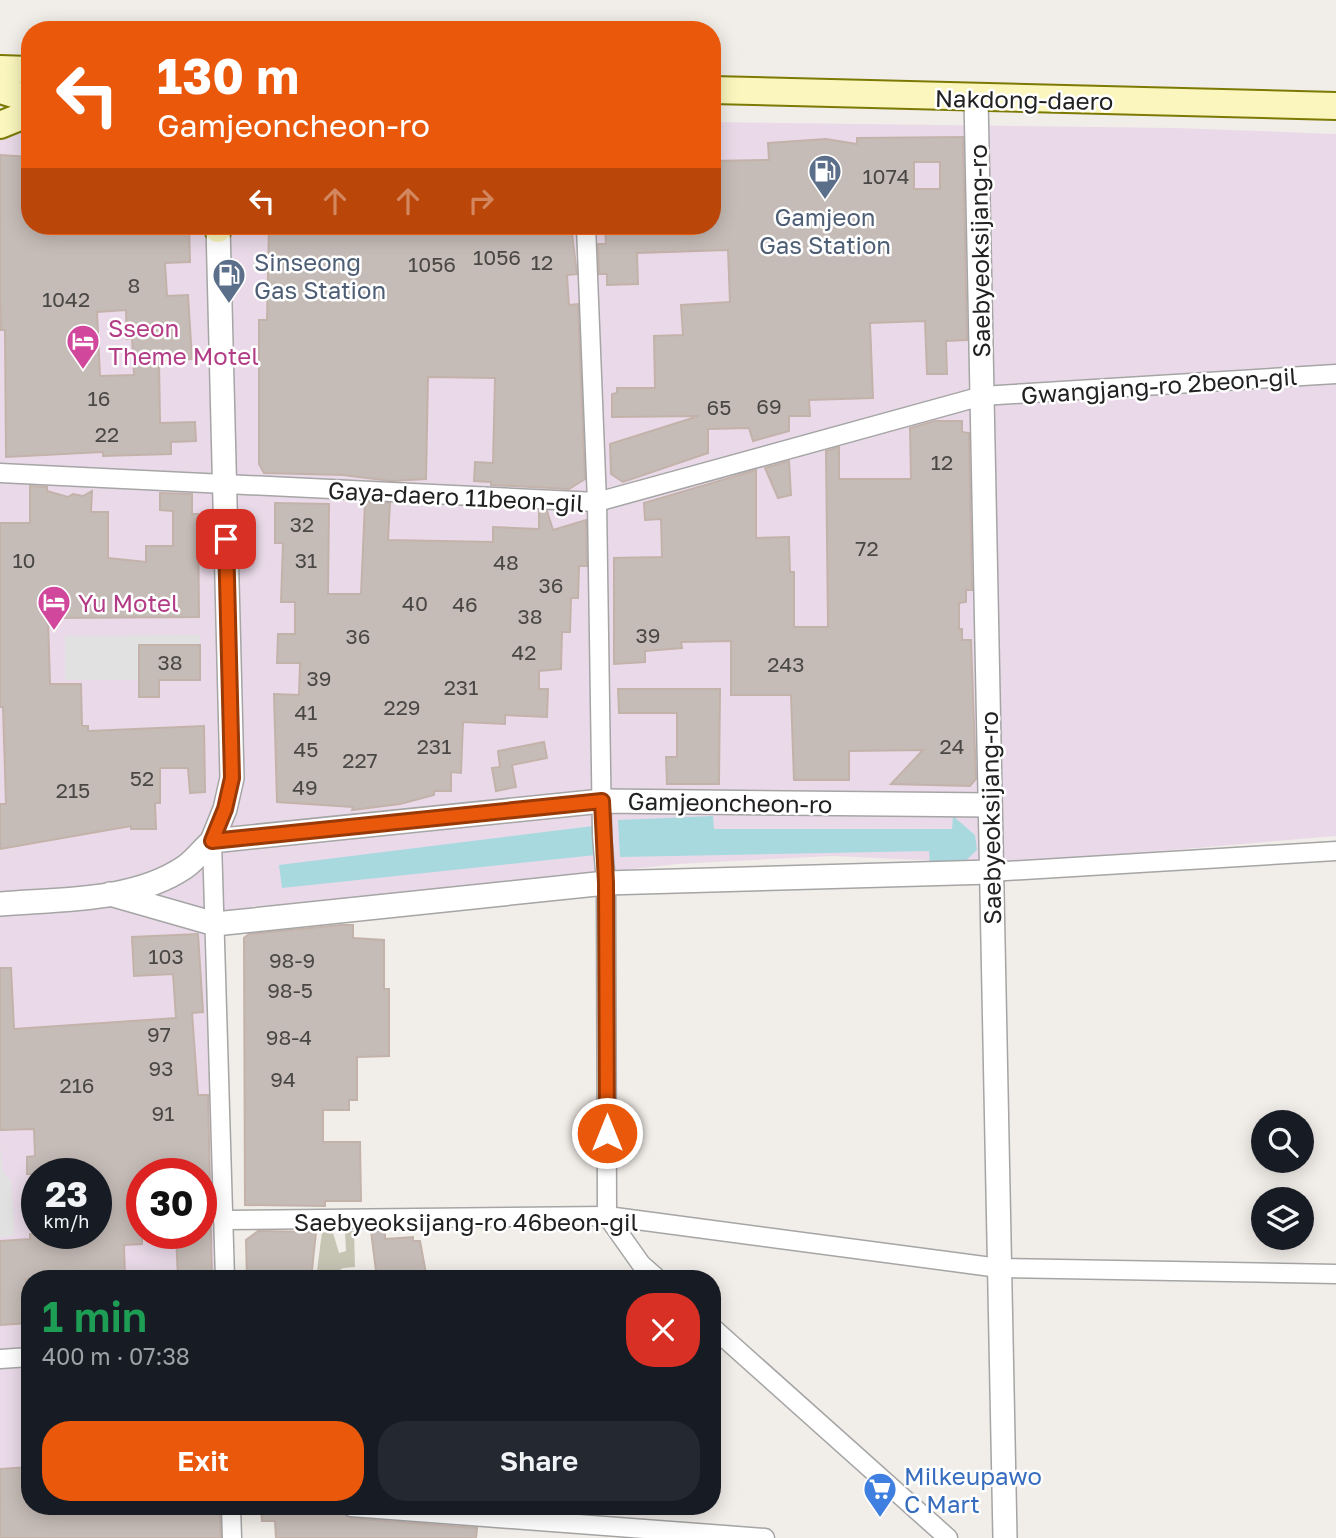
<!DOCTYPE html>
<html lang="en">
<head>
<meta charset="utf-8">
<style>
	body { margin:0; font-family:"Golos Text",sans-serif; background:#242831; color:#f1f3f6; height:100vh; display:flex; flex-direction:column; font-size:26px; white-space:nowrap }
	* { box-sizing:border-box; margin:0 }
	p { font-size:23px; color:#9ea1a6 }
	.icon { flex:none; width:38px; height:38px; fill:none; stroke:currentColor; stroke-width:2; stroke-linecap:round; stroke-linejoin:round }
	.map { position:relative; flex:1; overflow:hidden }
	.drawer { position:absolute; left:21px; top:1270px; width:700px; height:245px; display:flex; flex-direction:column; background:#171b24; border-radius:28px; box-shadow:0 4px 18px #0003 }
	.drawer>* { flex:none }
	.top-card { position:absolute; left:21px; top:21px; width:700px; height:214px; border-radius:28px; box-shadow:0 4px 18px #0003; background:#ea580c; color:#fff; overflow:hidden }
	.buttons { position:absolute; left:1251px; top:1110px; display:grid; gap:14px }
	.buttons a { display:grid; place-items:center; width:63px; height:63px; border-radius:50%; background:#171b24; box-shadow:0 4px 18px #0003; font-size:35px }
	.speed { position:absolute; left:21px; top:1158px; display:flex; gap:14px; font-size:35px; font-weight:700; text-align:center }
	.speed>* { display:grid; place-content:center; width:91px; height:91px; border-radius:50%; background:#171b24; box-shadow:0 4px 18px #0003; line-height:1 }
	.speed small { font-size:18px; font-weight:400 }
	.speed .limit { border:10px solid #d22; background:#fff; color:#111 }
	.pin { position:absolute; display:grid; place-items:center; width:60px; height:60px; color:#fff; margin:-30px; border-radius:14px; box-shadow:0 4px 10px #0006 }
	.me { position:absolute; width:77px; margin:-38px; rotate:0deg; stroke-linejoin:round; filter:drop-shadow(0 0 5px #0008) }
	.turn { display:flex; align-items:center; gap:24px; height:147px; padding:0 21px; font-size:32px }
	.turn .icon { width:91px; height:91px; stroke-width:2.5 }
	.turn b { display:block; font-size:49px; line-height:60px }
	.lanes { display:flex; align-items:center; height:66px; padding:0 21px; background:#0003; justify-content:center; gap:35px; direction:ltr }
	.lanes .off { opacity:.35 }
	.round { display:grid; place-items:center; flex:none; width:74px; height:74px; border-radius:28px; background:#242831 }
	.overview { display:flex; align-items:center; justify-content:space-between; height:119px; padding:0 21px }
	h1 { font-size:42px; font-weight:600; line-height:52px; color:#1e9e55 }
	.action { display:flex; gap:14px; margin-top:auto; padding:14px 21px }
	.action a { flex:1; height:80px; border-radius:28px; background:#ea580c; color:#fff; font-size:28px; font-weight:600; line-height:80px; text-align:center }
	.action a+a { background:#242831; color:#f1f3f6 }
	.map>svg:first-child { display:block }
	.industrial { fill:#eadae9; fill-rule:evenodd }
	.construction { fill:#c6c4b3 }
	.parking { fill:#e1e1e1 }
	.water { fill:#a8d9df }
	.building { fill:#c6bcb7; stroke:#c3b2aa; stroke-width:2; fill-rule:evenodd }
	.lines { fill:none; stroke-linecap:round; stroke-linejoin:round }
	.minor-casing { stroke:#a5a5a5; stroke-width:21 }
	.tertiary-casing { stroke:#a5a5a5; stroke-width:26 }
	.secondary-casing { stroke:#7c7a04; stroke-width:30 }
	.minor { stroke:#fff; stroke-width:18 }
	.tertiary { stroke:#fff; stroke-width:23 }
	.secondary { stroke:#faf6bd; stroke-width:26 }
	.route-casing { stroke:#983908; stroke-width:18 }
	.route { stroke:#ea580c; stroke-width:12 }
	.labels { text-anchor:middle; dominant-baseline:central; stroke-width:5; stroke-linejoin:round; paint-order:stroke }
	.number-label { font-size:21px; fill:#4a4846 }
	.street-label { font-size:24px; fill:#212121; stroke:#fff }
	.service-label { font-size:24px; fill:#4e5e75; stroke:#fff }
	.hotel-label { font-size:24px; fill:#b23c85; stroke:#fff; text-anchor:start }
	.shop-label { font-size:24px; fill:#366cbe; stroke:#fff; text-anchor:start }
</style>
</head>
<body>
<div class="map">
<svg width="1336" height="1538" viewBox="0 0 1336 1538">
	<rect width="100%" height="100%" fill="#f1ede8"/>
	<!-- industrial -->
	<path class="industrial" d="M30,117V226H712V122L1176,128L1336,134V836L1007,864L832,856L677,864L334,903L254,906L204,932L216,1279H30V1507H220L221,1538H0V134ZM37,1174H96V1234H37ZM142,1174H201V1234H142Z"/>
	<!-- construction -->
	<path class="construction" d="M345,1231H354L355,1267L343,1268L327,1279H316L322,1232L333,1233L339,1253L346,1251Z"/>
	<!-- parking -->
	<g class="parking">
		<path d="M200,635V645H139V680H65V636Z"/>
		<path d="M0,1145L3,1171L11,1181L15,1236L0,1237Z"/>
	</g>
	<!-- water -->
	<g class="water">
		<path d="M713,816L714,829H952L953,816L975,835L977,850L959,867L930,866L929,851L620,857L618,820Z"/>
		<path d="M593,826L596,855L282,888L279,865Z"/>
	</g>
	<!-- building -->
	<g class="building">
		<path d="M963,137L967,340L946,341L947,374H927L925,321L870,323L873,398L809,400L810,416H789V431L753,441L749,428L708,429V453L623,482L611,474L610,444L699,416L612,417V394L617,393V388H655L654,336L683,335L681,305L730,302L728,250L637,253L638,284L607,285V274H599L598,244H606L605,226H712V161L769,160L768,143L826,139L857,144V138ZM914,162H940V189H914Z"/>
		<path d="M0,155L30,157V226H189L190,262L165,263L167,296L188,295L192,359L159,361L160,423L195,422L196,441L171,442V454L103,456V452L6,457L5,330H1L0,297ZM126,310L127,339H132L134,375L100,376L97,312Z"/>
		<path d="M345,226H447L449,229L476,231V226H571L577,274L567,275L569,305L578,304L585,479L569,489L491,485V482L474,481L475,462L493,463L495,378L428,377L426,479L391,481L343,475L264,473L259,464V320H267L269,228L344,231Z"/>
		<path d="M935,421H962V432L969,433L972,590H966V602L959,603V629H962V640H971L976,779L970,786L891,784L923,750L849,751V780H794L791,695H731V641L681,642L682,648L645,651V662L614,664V558L662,557L661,519L645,520L644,503L756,470V538L789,537L790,572H794V627H828L826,451L839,447V479H911L910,428Z"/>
		<path d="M789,461L791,495L778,498L765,468Z"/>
		<path d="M30,486L47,487V491L68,497L73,494L83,496L92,491L91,512H108V558L146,562V546H173V511L160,510V493L192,494V514H198L199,617L48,618L50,684H81L82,726H88V731L204,726L205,792L190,793L188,768H160V803H155L156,829H131V826L0,849V804H6L3,707H0V523H30Z"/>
		<path d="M365,502L390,503L388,540L493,542V527L539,529V511H547L553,530L586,520L587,566H579L578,598H571L570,632H562L561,669L539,671V689H548L547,717L505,715V724L463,722L461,773L451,772V791H434V795L400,804L352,810L353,807L277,802L274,694L299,695L300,663H277L278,634H295V602H281L283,543H275V503L329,504L328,594H361Z"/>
		<path d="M139,645H200V680H159V697H139Z"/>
		<path d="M618,689H720L719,784H667L666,757H677V713H619Z"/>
		<path d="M544,742L547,758L512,765L516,787L496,791L492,768L500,767L498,751Z"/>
		<path d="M341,925H353V938L384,940V989H389V1056L357,1057V1100H349V1110H323V1142H360L361,1201H325V1206L245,1205L244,938L249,934Z"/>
		<path d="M198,934L203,1012L192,1013L198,1095H208L212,1279H178L176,1234H201V1174H142V1244L124,1245L125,1279H26L29,1323L0,1325V1241L30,1239V1234H96V1174H27V1157L35,1156L34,1129L0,1130V968H11L14,1029L176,1018L173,974L134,976L132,937Z"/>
		<path d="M385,1230V1239L413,1237V1241H420L427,1279H377L371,1231Z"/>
		<path d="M258,1231L316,1232L311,1279H247L246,1240Z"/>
		<path d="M30,1467V1507H220L221,1538H0V1469Z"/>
		<path d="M261,1507L340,1510L350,1518L477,1528L476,1538H276L275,1521H262Z"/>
	</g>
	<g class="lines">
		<defs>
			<g id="minor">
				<path d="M586,226L597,502L602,835L606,883L607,1216L641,1264L658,1279"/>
				<path d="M0,473L597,502L982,396L1336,374"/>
				<path d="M212,841L225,1279"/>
				<path d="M990,872L1336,851"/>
				<path d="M223,1220L607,1216L999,1268L1336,1274"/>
				<path d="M712,1327L948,1538"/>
				<path d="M0,1359L30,1357"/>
				<path d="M231,1507L232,1538"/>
				<path d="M351,1507L765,1538"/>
			</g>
			<g id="tertiary">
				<path d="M976,98L1005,1538"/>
				<path d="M212,841L225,809L232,778L218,226"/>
				<path d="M110,894L215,924L606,883L990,872"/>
				<path d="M0,904C59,899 134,902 185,867C195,860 203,849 212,841L602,801L990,805"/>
			</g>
			<g id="secondary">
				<path d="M0,69L30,70"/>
				<path d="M0,90L30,99"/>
				<path d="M712,90L1336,106"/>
				<path d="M0,125L30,113"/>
				<path d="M217,226L218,229"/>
			</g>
		</defs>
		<!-- minor casing -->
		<use href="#minor" class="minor-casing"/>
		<!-- tertiary casing -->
		<use href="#tertiary" class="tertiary-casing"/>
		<!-- secondary casing -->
		<use href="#secondary" class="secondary-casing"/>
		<!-- minor -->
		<use href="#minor" class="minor"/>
		<!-- tertiary -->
		<use href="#tertiary" class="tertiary"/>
		<!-- secondary -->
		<use href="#secondary" class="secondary"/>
	</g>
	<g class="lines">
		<defs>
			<path id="route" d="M226,539L232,778L225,809L212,841L602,801L606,883L607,1133"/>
		</defs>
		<!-- route casing -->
		<use href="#route" class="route-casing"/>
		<!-- route -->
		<use href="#route" class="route"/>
	</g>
	<!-- icons -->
	<defs>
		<symbol id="fuel-pin" viewBox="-11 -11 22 30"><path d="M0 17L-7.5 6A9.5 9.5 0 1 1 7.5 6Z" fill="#5c6f8a" stroke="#fff"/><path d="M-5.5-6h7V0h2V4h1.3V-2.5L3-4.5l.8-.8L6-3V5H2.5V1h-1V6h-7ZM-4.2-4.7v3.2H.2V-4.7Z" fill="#fff"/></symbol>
		<symbol id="hotel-pin" viewBox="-11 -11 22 30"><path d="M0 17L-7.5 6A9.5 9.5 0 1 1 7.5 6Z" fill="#d1479c" stroke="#fff"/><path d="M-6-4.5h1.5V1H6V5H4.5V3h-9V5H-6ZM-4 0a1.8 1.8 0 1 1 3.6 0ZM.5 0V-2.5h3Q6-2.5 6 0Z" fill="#fff"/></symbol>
		<symbol id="supermarket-pin" viewBox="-11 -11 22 30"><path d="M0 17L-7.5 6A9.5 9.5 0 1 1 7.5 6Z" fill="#3f7fe0" stroke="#fff"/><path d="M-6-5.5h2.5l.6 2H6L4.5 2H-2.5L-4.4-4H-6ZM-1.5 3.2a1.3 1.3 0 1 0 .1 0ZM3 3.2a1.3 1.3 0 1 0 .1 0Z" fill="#fff"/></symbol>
	</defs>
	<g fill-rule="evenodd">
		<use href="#fuel-pin" x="806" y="152" width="38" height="52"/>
		<use href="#fuel-pin" x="210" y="256" width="38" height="52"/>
		<use href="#hotel-pin" x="64" y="322" width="38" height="52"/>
		<use href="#hotel-pin" x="35" y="583" width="38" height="52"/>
		<use href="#supermarket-pin" x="861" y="1470" width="38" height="52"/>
	</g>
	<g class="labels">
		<!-- number labels -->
		<g class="number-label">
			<text x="886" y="176">1074</text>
			<text x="497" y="257">1056</text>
			<text x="542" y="262">12</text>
			<text x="432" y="264">1056</text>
			<text x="134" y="285">8</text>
			<text x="66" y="299">1042</text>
			<text x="99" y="398">16</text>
			<text x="769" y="406">69</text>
			<text x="719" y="407">65</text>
			<text x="107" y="434">22</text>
			<text x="942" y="462">12</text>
			<text x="302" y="524">32</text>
			<text x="867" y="548">72</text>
			<text x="24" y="560">10</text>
			<text x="306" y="560">31</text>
			<text x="506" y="562">48</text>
			<text x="551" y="585">36</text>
			<text x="415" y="603">40</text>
			<text x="465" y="604">46</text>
			<text x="530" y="616">38</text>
			<text x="648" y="635">39</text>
			<text x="358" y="636">36</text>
			<text x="524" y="652">42</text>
			<text x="170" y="662">38</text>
			<text x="786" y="664">243</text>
			<text x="319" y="678">39</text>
			<text x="461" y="687">231</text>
			<text x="402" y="707">229</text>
			<text x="306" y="712">41</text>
			<text x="434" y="746">231</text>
			<text x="952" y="746">24</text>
			<text x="306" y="749">45</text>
			<text x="360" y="760">227</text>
			<text x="142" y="778">52</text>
			<text x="305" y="787">49</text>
			<text x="73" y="790">215</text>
			<text x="166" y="956">103</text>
			<text x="292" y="960">98-9</text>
			<text x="290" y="990">98-5</text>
			<text x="159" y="1034">97</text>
			<text x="289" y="1037">98-4</text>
			<text x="161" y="1068">93</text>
			<text x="283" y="1079">94</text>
			<text x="77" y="1085">216</text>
			<text x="163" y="1113">91</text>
		</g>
		<!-- street labels -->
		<g class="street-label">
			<text transform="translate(1024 99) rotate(1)">Nakdong-daero</text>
			<text transform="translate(979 251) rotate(-91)">Saebyeoksijang-ro</text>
			<text transform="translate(1159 385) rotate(-4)">Gwangjang-ro 2beon-gil</text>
			<text transform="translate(456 496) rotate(3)">Gaya-daero 11beon-gil</text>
			<text transform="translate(730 802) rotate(1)">Gamjeoncheon-ro</text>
			<text transform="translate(990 818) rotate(-91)">Saebyeoksijang-ro</text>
			<text x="466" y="1221">Saebyeoksijang-ro 46beon-gil</text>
		</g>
		<!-- service labels -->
		<g class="service-label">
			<text x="825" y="216">Gamjeon<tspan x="825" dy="28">Gas Station</tspan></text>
			<text x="254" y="261" text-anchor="start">Sinseong<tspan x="254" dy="28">Gas Station</tspan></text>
		</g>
		<!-- hotel labels -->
		<g class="hotel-label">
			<text x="108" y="327">Sseon<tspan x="108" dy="28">Theme Motel</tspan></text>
			<text x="78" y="602">Yu Motel</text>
		</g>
		<!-- shop labels -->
		<g class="shop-label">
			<text x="904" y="1475">Milkeupawo<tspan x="904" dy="28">C Mart</tspan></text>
		</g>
	</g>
</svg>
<div class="buttons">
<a><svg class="icon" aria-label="search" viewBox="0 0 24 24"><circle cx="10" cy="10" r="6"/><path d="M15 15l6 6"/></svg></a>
<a><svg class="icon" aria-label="layers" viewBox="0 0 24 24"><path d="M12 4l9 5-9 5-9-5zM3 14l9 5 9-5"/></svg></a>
</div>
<div class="speed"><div>23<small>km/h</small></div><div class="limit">30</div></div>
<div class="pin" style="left:226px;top:539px;background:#d93025"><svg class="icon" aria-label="arrive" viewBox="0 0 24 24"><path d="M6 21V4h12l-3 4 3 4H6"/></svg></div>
<svg class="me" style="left:607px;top:1133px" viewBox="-20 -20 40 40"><circle r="17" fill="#ea580c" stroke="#fff" stroke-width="3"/><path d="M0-11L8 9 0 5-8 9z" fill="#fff"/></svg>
<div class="top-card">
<div class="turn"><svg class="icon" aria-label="left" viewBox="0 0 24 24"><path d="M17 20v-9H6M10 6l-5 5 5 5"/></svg><div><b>130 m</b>Gamjeoncheon-ro</div></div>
<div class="lanes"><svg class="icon" aria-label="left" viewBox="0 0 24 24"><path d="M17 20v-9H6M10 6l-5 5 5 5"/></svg><svg class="icon off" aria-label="ahead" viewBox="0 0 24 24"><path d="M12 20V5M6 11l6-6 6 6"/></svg><svg class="icon off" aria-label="ahead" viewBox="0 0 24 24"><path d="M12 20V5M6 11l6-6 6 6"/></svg><svg class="icon off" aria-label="right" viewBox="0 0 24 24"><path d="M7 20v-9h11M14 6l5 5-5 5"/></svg></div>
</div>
<section class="drawer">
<div class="overview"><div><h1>1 min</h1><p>400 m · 07:38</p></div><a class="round" style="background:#d93025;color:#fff"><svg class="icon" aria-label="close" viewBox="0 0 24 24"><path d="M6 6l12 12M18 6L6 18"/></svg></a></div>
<div class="action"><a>Exit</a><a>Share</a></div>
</section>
</div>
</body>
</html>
